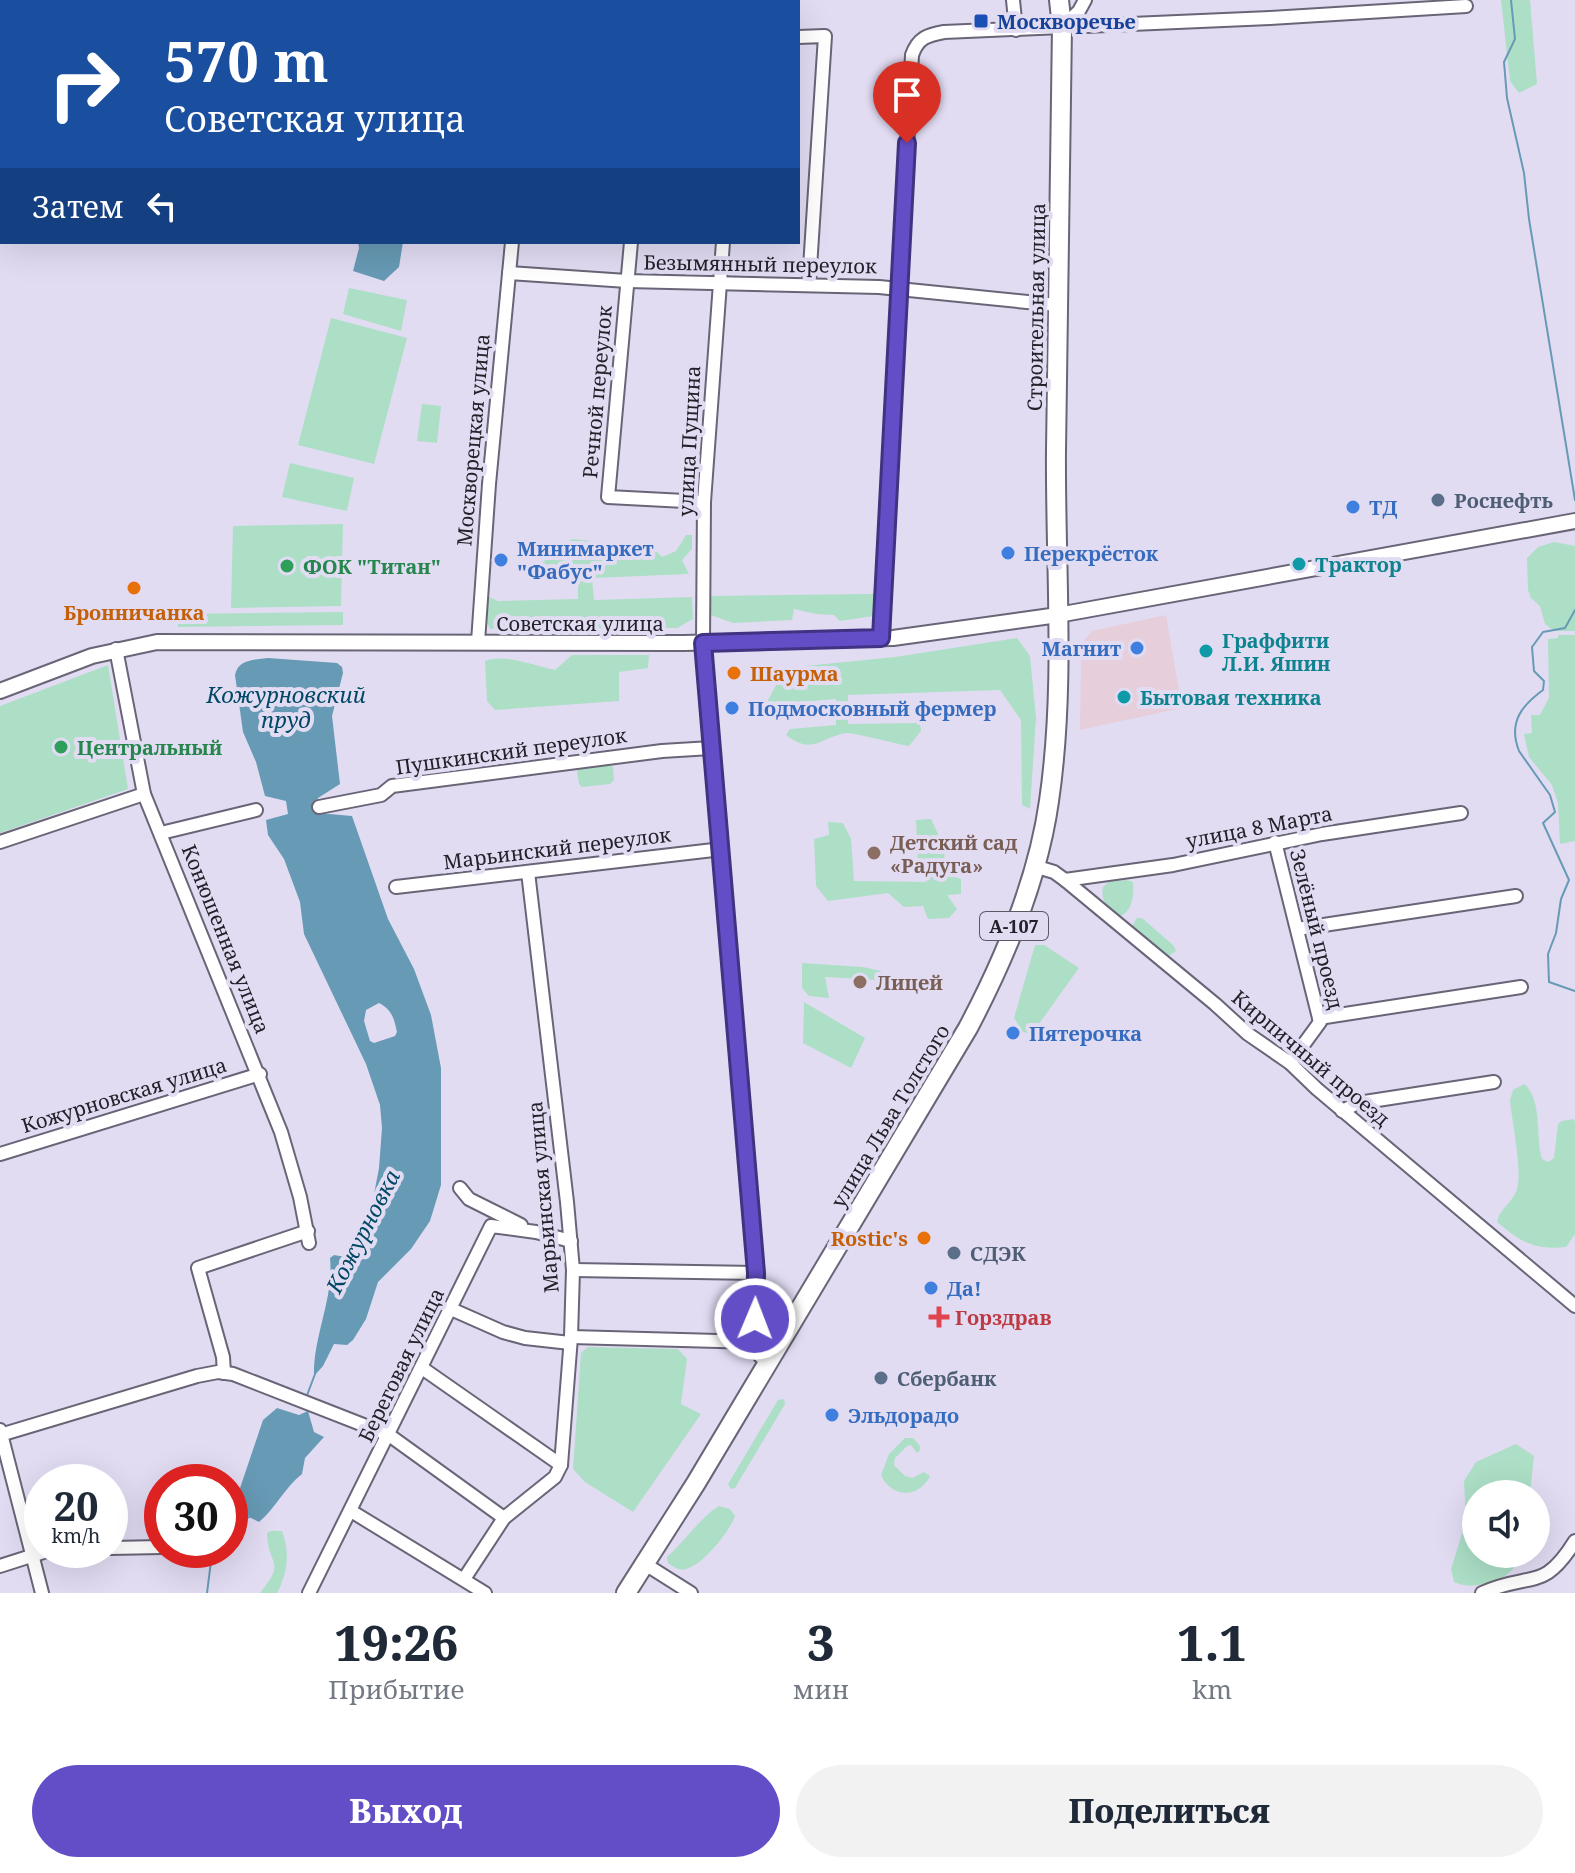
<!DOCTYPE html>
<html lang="ru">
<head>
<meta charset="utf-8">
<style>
	body { margin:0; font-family:"Noto Serif",serif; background:#f2f2f3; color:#1f2937; height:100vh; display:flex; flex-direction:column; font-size:30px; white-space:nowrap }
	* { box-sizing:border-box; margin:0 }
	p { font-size:26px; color:#747a83 }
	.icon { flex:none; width:44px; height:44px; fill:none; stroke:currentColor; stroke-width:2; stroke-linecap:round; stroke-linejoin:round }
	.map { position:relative; height:1593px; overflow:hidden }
	.drawer { display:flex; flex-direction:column; background:#fff; flex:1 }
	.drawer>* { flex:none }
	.guide { position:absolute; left:0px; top:0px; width:800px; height:244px; box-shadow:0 8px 32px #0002; background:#1a4fa0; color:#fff; overflow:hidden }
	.fabs { position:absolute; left:1462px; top:1480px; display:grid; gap:16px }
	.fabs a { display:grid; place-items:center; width:88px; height:88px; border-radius:50%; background:#fff; box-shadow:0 8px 32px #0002; font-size:40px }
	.speed { position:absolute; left:24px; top:1464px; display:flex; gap:16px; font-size:40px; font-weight:700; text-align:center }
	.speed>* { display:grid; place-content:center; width:104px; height:104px; border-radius:50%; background:#fff; box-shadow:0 8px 32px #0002; line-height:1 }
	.speed small { font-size:20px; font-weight:400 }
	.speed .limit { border:12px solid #d22; background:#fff; color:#111 }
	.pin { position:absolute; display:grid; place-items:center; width:68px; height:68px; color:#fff; margin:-82px -34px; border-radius:50% 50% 50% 0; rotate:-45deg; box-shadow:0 0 8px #0007 }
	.pin .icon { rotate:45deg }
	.me { position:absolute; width:88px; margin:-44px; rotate:1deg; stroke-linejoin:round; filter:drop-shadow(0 0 6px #0008) }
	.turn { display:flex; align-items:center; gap:28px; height:168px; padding:0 32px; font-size:36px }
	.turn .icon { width:104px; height:104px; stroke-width:2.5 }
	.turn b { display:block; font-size:56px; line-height:68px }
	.then { display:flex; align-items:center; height:76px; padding:0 32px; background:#0003; gap:16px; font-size:30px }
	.eta { display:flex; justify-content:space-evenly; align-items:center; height:136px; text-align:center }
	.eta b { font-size:48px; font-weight:800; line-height:56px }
	.action { display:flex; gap:16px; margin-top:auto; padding:16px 32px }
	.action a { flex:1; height:92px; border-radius:48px; background:#634ec7; color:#fff; font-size:32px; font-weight:800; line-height:92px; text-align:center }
	.action a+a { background:#f2f2f3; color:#1f2937 }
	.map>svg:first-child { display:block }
	.commercial { fill:#e6cfdb }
	.green { fill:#acdfc6 }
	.water { fill:#679ab5; fill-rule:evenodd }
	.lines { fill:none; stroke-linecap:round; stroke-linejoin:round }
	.stream { stroke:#679ab5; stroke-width:2 }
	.minor-casing { stroke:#6a6477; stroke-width:16 }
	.major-casing { stroke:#6a6477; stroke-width:18 }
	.highway-casing { stroke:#6a6477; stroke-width:22 }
	.minor { stroke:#fff; stroke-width:12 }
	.major { stroke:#fff; stroke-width:14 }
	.highway { stroke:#fff; stroke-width:18 }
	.route-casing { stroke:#403381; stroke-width:20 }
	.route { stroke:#634ec7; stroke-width:14 }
	.transit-dot { fill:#1a4fb4; stroke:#e2dcf3; stroke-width:3 }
	.service-dot { fill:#5c6f8a; stroke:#e2dcf3; stroke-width:3 }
	.shop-dot { fill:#3f7fe0; stroke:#e2dcf3; stroke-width:3 }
	.culture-dot { fill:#0f9aa8; stroke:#e2dcf3; stroke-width:3 }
	.leisure-dot { fill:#2e9e5b; stroke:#e2dcf3; stroke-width:3 }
	.food-dot { fill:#e8710a; stroke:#e2dcf3; stroke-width:3 }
	.education-dot { fill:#8d6e63; stroke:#e2dcf3; stroke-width:3 }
	.health-dot { fill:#e0444e; stroke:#e2dcf3; stroke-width:3 }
	.labels { text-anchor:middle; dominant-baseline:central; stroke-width:8; stroke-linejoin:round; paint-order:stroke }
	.shield { fill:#e2dcf3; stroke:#5c5966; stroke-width:2 }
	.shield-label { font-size:18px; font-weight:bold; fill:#232129 }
	.transit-label { font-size:20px; font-weight:bold; fill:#164399; stroke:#e2dcf3; text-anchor:start }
	.street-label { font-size:20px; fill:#232129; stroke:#e2dcf3 }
	.service-label { font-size:20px; font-weight:bold; fill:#4e5e75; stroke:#e2dcf3; text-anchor:start }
	.shop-label { font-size:20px; font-weight:bold; fill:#366cbe; stroke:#e2dcf3; text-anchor:start }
	.culture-label { font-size:20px; font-weight:bold; fill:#0d838f; stroke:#e2dcf3; text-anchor:start }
	.leisure-label { font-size:20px; font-weight:bold; fill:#27864d; stroke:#e2dcf3; text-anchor:start }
	.food-label { font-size:20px; font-weight:bold; fill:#c56008; stroke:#e2dcf3 }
	.education-label { font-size:20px; font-weight:bold; fill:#785e54; stroke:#e2dcf3; text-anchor:start }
	.health-label { font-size:20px; font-weight:bold; fill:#be3a42; stroke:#e2dcf3; text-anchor:start }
	.water-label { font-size:22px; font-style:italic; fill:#004865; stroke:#e2dcf3 }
</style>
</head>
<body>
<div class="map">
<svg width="1575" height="1593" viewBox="0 0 1575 1593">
	<rect width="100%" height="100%" fill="#e2dcf3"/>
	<!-- commercial -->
	<path class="commercial" d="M1166,615L1182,708L1080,730L1081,655L1085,639L1092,631Z"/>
	<!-- green -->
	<g class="green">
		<path d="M1501,0H1530L1537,84L1519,93L1510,81Z"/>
		<path d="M349,288L407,300L401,331L343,314Z"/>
		<path d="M331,318L407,338L374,464L298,445Z"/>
		<path d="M422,404L441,406L437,443L417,441Z"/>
		<path d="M290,463L354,478L347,511L282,497Z"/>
		<path d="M343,524L341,606L231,608L233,526Z"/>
		<path d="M686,535H692V549L682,560L689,574L592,578L594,600L692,597L693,619L677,628L490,629L484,615L489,597L498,601L578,599V578L549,579L539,565L572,539L652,547L662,557L676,551Z"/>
		<path d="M1554,542L1575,546V631H1554L1545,624L1540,606L1531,598L1528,590L1527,558L1538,547Z"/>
		<path d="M879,590L882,604L874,616L840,621L834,615L816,614L794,609L792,620L733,623L708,614L709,596L871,594Z"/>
		<path d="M343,612V625L178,627V614Z"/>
		<path d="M1558,635H1575V841L1560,844L1558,803L1552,785L1529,757L1524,734L1532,733L1531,715H1540L1549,698L1548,639L1558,638Z"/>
		<path d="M1017,638L1030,656L1036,718L1030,809L1022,805L1021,720L1000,690L848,695V724L920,723L921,731L909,746C898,744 851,732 846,733C821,737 813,756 786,735L790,729L836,725V699L788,703L785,718L777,720L767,702L785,668L895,657Z"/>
		<path d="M572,655H649L648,668L619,672V701L495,710L487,701L485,661C503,653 536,666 555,670Z"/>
		<path d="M108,665L128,789L0,833V706Z"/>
		<path d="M608,764L613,767L614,780L610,784L582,787L579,784L577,771L580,768Z"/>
		<path d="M931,819L945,849L943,873L961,879V894L947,895L957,909L949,918L928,919L923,906L904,907L888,893L828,901L816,886L814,839L829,835L828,822L843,823L851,839L854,881L926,882L918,868L916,820Z"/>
		<path d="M1126,880L1133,882C1134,894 1133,910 1121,916C1109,907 1100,903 1103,887L1109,882Z"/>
		<path d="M1137,918H1142L1174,946L1176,951L1167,957L1132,930V926Z"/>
		<path d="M1035,945H1044L1079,968L1031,1035L1022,1031L1014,1018Z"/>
		<path d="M802,963L863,967L881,971L878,980L825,977L829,998L809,996L802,988Z"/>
		<path d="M804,1002L865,1038L851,1068L803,1043Z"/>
		<path d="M1524,1084C1543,1099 1535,1137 1542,1159L1548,1162L1554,1158L1558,1124L1562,1121L1574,1119L1575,1123V1234L1566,1247C1534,1250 1522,1243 1497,1222C1500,1207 1517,1200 1518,1184C1521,1165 1512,1121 1510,1100L1513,1090Z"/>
		<path d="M588,1347L678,1349L687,1359L681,1404L701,1414L633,1512L585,1482L573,1469L581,1353Z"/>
		<path d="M784,1399L785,1404L735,1488L731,1489L728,1484L778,1400Z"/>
		<path d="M905,1438H913L920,1446V1450L917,1453L911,1445L907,1446L895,1458L894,1465L905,1476L912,1478L924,1472L930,1476C919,1499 891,1498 881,1475L889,1454Z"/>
		<path d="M1516,1444L1534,1456L1530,1494H1476V1554H1523C1519,1559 1516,1567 1511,1571C1498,1584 1470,1590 1454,1582L1451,1569L1466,1521L1464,1481L1476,1462Z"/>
		<path d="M719,1506L730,1509L735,1516C730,1531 702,1566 686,1569C679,1571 674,1567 668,1563L667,1557C683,1543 703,1515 719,1506Z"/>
		<path d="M271,1531H282C290,1552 288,1573 277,1593H260C287,1560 268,1567 267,1533Z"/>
	</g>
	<!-- water -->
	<g class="water">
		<path d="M358,242H403L399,267L384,281L353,271L359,248Z"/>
		<path d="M268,658L337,663L342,667L343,673L332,716L340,784L318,798L316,806L318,813L352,816L388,919L414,969L431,1015L441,1068V1185L430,1221L411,1249L378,1282L366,1319L353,1340L347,1345L334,1344L323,1366L314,1376C313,1336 334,1299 330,1258L334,1255L345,1257L358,1254L367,1231L379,1168L382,1128L380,1105L366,1064L304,934L300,902L284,859L268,835L266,820L288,814L286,801L265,796L256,762L243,732L235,675C238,659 254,660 268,658ZM379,1003C392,1010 394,1018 397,1032L395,1036L374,1043L370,1041L364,1021L366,1010Z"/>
		<path d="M277,1408L299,1415L308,1411L314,1432L324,1437L305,1458L302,1474C284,1488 276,1508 259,1522L249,1517L238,1494L263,1420Z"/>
	</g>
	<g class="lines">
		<!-- stream -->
		<g class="stream">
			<path d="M1511,0L1515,39L1504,62L1507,98L1524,173L1529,219L1575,500"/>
			<path d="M1575,610L1565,628L1543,632L1532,647L1534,671L1544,681L1543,690C1521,706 1508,723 1519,751L1550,795L1555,812L1543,823L1569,880L1561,899L1556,933L1548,954L1549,982L1575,991"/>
			<path d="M306,1398L315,1374"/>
			<path d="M230,1530L249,1517"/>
			<path d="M207,1593L211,1561L217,1550"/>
		</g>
		<defs>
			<g id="minor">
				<path d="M502,0L503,2"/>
				<path d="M1013,0L1016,30"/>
				<path d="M176,2L177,0"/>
				<path d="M651,2V0"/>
				<path d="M744,2V0"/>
				<path d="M1062,27L1079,11L1085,0"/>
				<path d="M798,37L825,36L809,283"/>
				<path d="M0,55L2,54"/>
				<path d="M631,242L608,497L704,502"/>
				<path d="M723,242L704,502L703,643L756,1273L755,1347L760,1356L768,1363"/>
				<path d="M509,273L627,281L879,287L1057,305"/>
				<path d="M881,638L912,55C918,38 927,35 944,32L1270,18L1466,6"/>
				<path d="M478,642L489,484L512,242"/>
				<path d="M116,649L144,794L281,1132L300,1197L309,1243"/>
				<path d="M319,807L381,795L392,786L662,751L711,748"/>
				<path d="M161,833L256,810"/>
				<path d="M0,842L144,794"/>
				<path d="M1275,842L1320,1022L1290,1063"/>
				<path d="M1034,866L1054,872L1065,880L1215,1004L1248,1034L1290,1063L1317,1089L1575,1306"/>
				<path d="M1065,880L1173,865L1322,834L1461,813"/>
				<path d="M396,887L722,849"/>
				<path d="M1297,929L1516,896"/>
				<path d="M1319,1018L1521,987"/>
				<path d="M1342,1111L1358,1103L1494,1082"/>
				<path d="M0,1154L260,1074"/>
				<path d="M460,1188L469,1199L521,1225"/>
				<path d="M573,1270L756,1273"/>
				<path d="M451,1309L503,1332L525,1338L570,1343"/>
				<path d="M571,1337L755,1342"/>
				<path d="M422,1368L561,1465"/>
				<path d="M224,1373L223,1357L198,1268L308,1231"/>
				<path d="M0,1430L42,1593"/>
				<path d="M0,1435L197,1376L218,1372L233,1374L389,1435L504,1518"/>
				<path d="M211,1482L212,1479"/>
				<path d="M351,1511L485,1593"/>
				<path d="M110,1548L162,1547"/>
				<path d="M645,1564L691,1593"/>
				<path d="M0,1566L50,1550"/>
				<path d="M464,1579L504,1518L555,1477L561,1465L571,1337L573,1270L567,1202L528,872"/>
				<path d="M309,1593L491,1226L536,1232L571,1241"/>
				<path d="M1482,1593C1531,1571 1543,1593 1575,1541"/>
			</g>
			<path id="major" d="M0,691L92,656L157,642L684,643L893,638L1058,615L1575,521"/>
			<path id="highway" d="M626,1593L696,1483L968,1028C1005,958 1038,880 1049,801C1066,685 1055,567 1056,450C1057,309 1061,168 1062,27L1059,0"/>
		</defs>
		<!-- minor casing -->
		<use href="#minor" class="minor-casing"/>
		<!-- major casing -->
		<use href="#major" class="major-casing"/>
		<!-- highway casing -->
		<use href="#highway" class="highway-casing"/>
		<!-- minor -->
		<use href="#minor" class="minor"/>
		<!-- major -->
		<use href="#major" class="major"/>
		<!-- highway -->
		<use href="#highway" class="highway"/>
	</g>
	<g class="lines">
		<defs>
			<path id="route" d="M755,1319L756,1273L703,643L881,638L907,143"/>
		</defs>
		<!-- route casing -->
		<use href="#route" class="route-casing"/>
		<!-- route -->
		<use href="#route" class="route"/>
	</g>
	<!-- markers -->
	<rect class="transit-dot" x="973" y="13" width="16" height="16" rx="4"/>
	<g class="service-dot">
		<circle cx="1438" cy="500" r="8"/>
		<circle cx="954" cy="1253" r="8"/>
		<circle cx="881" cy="1378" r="8"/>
	</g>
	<g class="shop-dot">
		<circle cx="1353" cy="507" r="8"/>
		<circle cx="1008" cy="553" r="8"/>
		<circle cx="501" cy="560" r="8"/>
		<circle cx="1137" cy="648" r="8"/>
		<circle cx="732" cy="708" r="8"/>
		<circle cx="1013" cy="1033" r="8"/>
		<circle cx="931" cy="1288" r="8"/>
		<circle cx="832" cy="1415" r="8"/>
	</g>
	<g class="culture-dot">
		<circle cx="1299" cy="564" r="8"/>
		<circle cx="1206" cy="651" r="8"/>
		<circle cx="1124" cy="697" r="8"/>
	</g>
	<g class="leisure-dot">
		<circle cx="287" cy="566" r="8"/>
		<circle cx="61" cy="747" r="8"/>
	</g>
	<g class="food-dot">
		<circle cx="134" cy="588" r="8"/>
		<circle cx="734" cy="673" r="8"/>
		<circle cx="924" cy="1238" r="8"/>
	</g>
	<g class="education-dot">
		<circle cx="874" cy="853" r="8"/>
		<circle cx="860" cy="982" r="8"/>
	</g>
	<path class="health-dot" d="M935 1305h8v8h8v8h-8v8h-8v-8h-8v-8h8z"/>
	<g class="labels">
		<!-- shield labels -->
		<rect class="shield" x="980" y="912" width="68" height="28" rx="6"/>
		<g class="shield-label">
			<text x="1014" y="926">А-107</text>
		</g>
		<!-- transit labels -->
		<g class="transit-label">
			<text x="997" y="21">Москворечье</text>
		</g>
		<!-- street labels -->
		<g class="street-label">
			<text transform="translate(760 264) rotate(1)">Безымянный переулок</text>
			<text transform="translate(1036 307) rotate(-89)">Строительная улица</text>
			<text transform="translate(597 392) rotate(-85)">Речной переулок</text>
			<text transform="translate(473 440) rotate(-85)">Москворецкая улица</text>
			<text transform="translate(689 441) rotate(-87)">улица Пущина</text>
			<text x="580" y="623">Советская улица</text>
			<text transform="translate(511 751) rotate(-8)">Пушкинский переулок</text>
			<text transform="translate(1259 827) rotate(-11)">улица 8 Марта</text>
			<text transform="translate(557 848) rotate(-7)">Марьинский переулок</text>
			<text transform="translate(1317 929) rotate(76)">Зелёный проезд</text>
			<text transform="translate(226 939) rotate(68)">Конюшенная улица</text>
			<text transform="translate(1311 1058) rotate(40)">Кирпичный проезд</text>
			<text transform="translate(124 1095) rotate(-17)">Кожурновская улица</text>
			<text transform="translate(890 1116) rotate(-59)">улица Льва Толстого</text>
			<text transform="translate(543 1197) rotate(-95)">Марьинская улица</text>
			<text transform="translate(401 1365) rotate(-64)">Береговая улица</text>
		</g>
		<!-- service labels -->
		<g class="service-label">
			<text x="1454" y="500">Роснефть</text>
			<text x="970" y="1253">СДЭК</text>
			<text x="897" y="1378">Сбербанк</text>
		</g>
		<!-- shop labels -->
		<g class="shop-label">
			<text x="1369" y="507">ТД</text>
			<text x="517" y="548">Минимаркет<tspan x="517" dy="23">"Фабус"</tspan></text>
			<text x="1024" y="553">Перекрёсток</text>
			<text x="1121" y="648" text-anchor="end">Магнит</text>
			<text x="748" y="708">Подмосковный фермер</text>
			<text x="1029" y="1033">Пятерочка</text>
			<text x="947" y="1288">Да!</text>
			<text x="848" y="1415">Эльдорадо</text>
		</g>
		<!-- culture labels -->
		<g class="culture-label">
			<text x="1315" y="564">Трактор</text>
			<text x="1222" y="640">Граффити<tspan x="1222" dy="23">Л.И. Яшин</tspan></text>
			<text x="1140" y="697">Бытовая техника</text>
		</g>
		<!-- leisure labels -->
		<g class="leisure-label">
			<text x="303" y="566">ФОК "Титан"</text>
			<text x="77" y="747">Центральный</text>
		</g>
		<!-- food labels -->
		<g class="food-label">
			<text x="134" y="612">Бронничанка</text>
			<text x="750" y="673" text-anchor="start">Шаурма</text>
			<text x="908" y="1238" text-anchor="end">Rostic's</text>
		</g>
		<!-- education labels -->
		<g class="education-label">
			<text x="890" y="842">Детский сад<tspan x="890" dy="23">«Радуга»</tspan></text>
			<text x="876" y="982">Лицей</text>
		</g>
		<!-- health labels -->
		<g class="health-label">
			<text x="955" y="1317">Горздрав</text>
		</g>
		<!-- water labels -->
		<g class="water-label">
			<text x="286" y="694">Кожурновский<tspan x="286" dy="25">пруд</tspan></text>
			<text transform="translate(362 1231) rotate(-63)">Кожурновка</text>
		</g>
	</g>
</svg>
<div class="fabs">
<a><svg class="icon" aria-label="sound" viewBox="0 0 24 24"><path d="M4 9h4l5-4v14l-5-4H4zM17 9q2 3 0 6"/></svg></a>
</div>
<div class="speed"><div>20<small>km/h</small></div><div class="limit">30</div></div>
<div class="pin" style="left:907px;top:143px;background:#d93025"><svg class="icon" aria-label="arrive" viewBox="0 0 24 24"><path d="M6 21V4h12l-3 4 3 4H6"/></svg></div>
<svg class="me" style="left:755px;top:1319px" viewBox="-20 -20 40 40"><circle r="17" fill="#634ec7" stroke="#fff" stroke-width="3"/><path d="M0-11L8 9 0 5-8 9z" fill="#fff"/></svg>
<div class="guide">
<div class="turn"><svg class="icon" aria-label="right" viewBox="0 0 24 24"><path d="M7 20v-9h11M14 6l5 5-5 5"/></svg><div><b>570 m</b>Советская улица</div></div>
<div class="then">Затем<svg class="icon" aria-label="left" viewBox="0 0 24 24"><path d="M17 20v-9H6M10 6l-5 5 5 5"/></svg></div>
</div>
</div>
<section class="drawer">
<div class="eta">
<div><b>19:26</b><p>Прибытие</p></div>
<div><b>3</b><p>мин</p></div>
<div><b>1.1</b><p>km</p></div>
</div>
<div class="action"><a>Выход</a><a>Поделиться</a></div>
</section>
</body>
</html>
